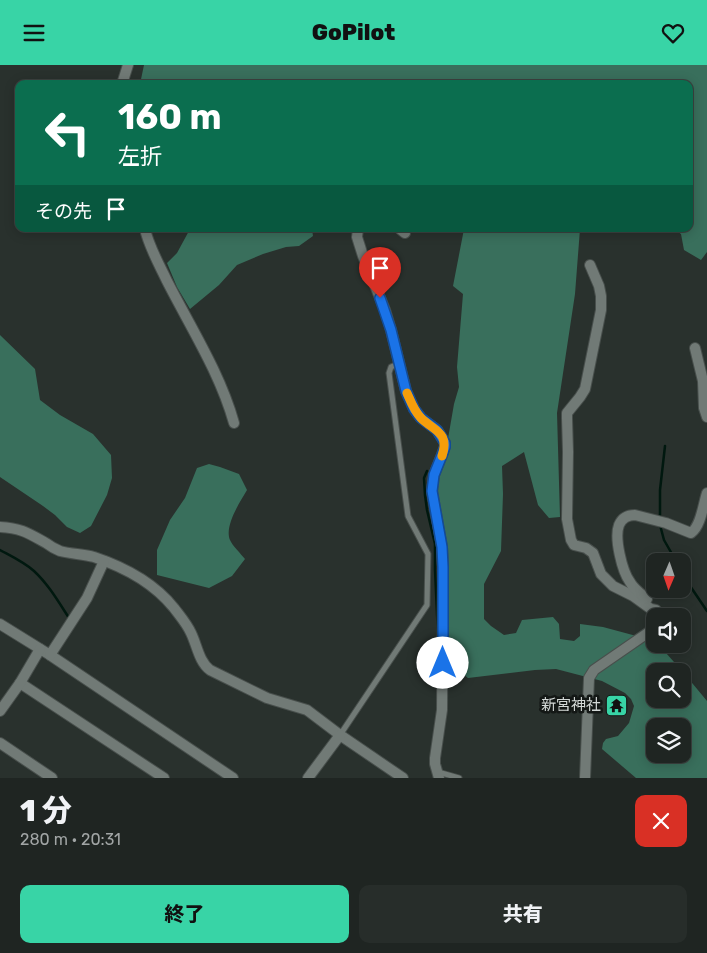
<!DOCTYPE html>
<html lang="ja">
<head>
<meta charset="utf-8">
<style>
	body { margin:0; font-family:Rubik,"Noto Sans JP",sans-serif; background:#272d2a; color:#f1f3f6; height:100vh; display:flex; flex-direction:column; font-size:19px; white-space:nowrap }
	* { box-sizing:border-box; margin:0 }
	p { font-size:16px; color:#a1a5a5 }
	.icon { flex:none; width:28px; height:28px; fill:none; stroke:currentColor; stroke-width:2; stroke-linecap:round; stroke-linejoin:round }
	.map { position:relative; height:713px; overflow:hidden }
	.drawer { display:flex; flex-direction:column; background:#1f2522; flex:1 }
	.drawer>* { flex:none }
	.guide { position:absolute; left:15px; top:15px; width:678px; height:152px; border-radius:10px; box-shadow:0 2px 12px #0003,0 0 0 1px #3c4240; background:#0b6e4f; color:#fff; overflow:hidden }
	.needle { width:32px; rotate:182deg }
	.controls { position:absolute; left:646px; top:488px; display:grid; gap:10px }
	.controls a { display:grid; place-items:center; width:45px; height:45px; border-radius:10px; background:#1f2522; box-shadow:0 2px 12px #0003,0 0 0 1px #3c4240; font-size:25px }
	.pin { position:absolute; display:grid; place-items:center; width:42px; height:42px; color:#fff; margin:-51px -21px; border-radius:50% 50% 50% 0; rotate:-45deg; box-shadow:0 0 5px #0007 }
	.pin .icon { rotate:45deg }
	.me { position:absolute; width:55px; margin:-28px; rotate:0deg; stroke-linejoin:round; filter:drop-shadow(0 0 4px #0008) }
	.turn { display:flex; align-items:center; gap:18px; height:105px; padding:0 20px; font-size:22px }
	.turn .icon { width:65px; height:65px; stroke-width:2.5 }
	.turn b { display:block; font-size:35px; line-height:42px }
	.then { display:flex; align-items:center; height:48px; padding:0 20px; background:#0003; gap:10px; font-size:19px }
	.round { display:grid; place-items:center; flex:none; width:52px; height:52px; border-radius:10px; background:#272d2a }
	.head { display:flex; align-items:center; justify-content:space-between; height:85px; padding:0 20px }
	h1 { font-size:30px; font-weight:800; line-height:38px }
	.button { display:flex; gap:10px; margin-top:auto; padding:10px 20px }
	.button a { flex:1; height:58px; border-radius:10px; background:#38d4a6; color:#111; font-size:20px; font-weight:800; line-height:58px; text-align:center }
	.button a+a { background:#272d2a; color:#f1f3f6 }
	header { display:flex; justify-content:space-between; align-items:center; height:65px; padding:0 20px; background:#38d4a6; color:#111; font-size:22px; font-weight:800 }
	.map>svg:first-child { display:block }
	.forest { fill:#396f5c; fill-rule:evenodd }
	.lines { fill:none; stroke-linecap:round; stroke-linejoin:round }
	.stream { stroke:#00180f; stroke-width:2.5 }
	.lane-casing { stroke:#484f4c; stroke-width:7 }
	.street-casing { stroke:#484f4c; stroke-width:12 }
	.lane { stroke:#717a76; stroke-width:5 }
	.street { stroke:#717a76; stroke-width:10 }
	.route-casing { stroke:#114b97; stroke-width:12 }
	.route { stroke:#1a73e8; stroke-width:9 }
	.slow { stroke:#f59e0b; stroke-width:9 }
	.labels { text-anchor:middle; dominant-baseline:central; stroke-width:5; stroke-linejoin:round; paint-order:stroke }
	.poi-label { font-size:15px; fill:#d4d9d7; stroke:#141816; text-anchor:end }
</style>
</head>
<body>
<header><svg class="icon" aria-label="menu" viewBox="0 0 24 24"><path d="M4 6h16M4 12h16M4 18h16"/></svg>GoPilot<svg class="icon" aria-label="heart" viewBox="0 0 24 24"><path d="M12 20l-8-8c-3-5 5-10 8-4 3-6 11-1 8 4z"/></svg></header>
<div class="map">
<svg width="707" height="713" viewBox="0 0 707 713">
	<rect width="100%" height="100%" fill="#29312d"/>
	<!-- forest -->
	<g class="forest">
		<path d="M144,0H707V187L701,195L684,185L681,169L674,164H689V19H140Z"/>
		<path d="M190,164H312L313,171L299,181L286,182L263,189L237,200L219,220L190,244L177,222L167,198L177,188Z"/>
		<path d="M464,164H580L575,229L557,348L560,452L549,453L538,440L524,387L502,401L503,429L501,486L484,519V554L491,561L504,570L516,568L522,555L553,552L559,559L560,574L574,576L580,571V559L603,562L655,576V579H658L682,606H655V634H682L683,607L707,636V713H636L602,684L603,678L606,674L618,671L629,658L634,641L631,634L625,628L602,616L556,604L535,605L468,613L445,595L435,416L446,385L454,339L459,322L457,302L463,229L453,221ZM655,661H682V689H655Z"/>
		<path d="M0,270L35,304L40,335L60,350L93,369L111,390L112,413L107,430L91,461L80,468L67,462L55,450L43,441L0,412Z"/>
		<path d="M209,399L220,402L239,409L247,425C240,437 224,461 230,475C232,480 241,489 245,494L232,511L209,523L157,510V485L170,455L185,433L197,403Z"/>
	</g>
	<g class="lines">
		<!-- stream -->
		<g class="stream">
			<path d="M427,406L424,413L425,430L427,445L435,479V505L438,570"/>
			<path d="M660,454V425L665,381"/>
			<path d="M660,460L664,475L676,496"/>
			<path d="M0,485C11,491 24,497 34,506C48,519 58,536 69,553"/>
			<path d="M682,509L707,546"/>
		</g>
		<defs>
			<g id="lane">
				<path d="M340,670L427,540L428,489L408,451L389,308L391,302L400,298"/>
				<path d="M438,707L459,713"/>
			</g>
			<g id="street">
				<path d="M122,19L128,0"/>
				<path d="M145,164C149,182 159,199 167,216C191,263 220,308 234,358"/>
				<path d="M358,164L357,172L363,191L385,245L391,265L406,326L414,344L421,353L437,365L445,378V381L442,390L434,410L432,426L442,482L443,502L442,645L435,693V699L439,713"/>
				<path d="M400,164L405,168"/>
				<path d="M590,200L599,221L601,231V245L585,324L580,332L567,348V353L568,387L567,454L571,475L574,480L586,483L593,488L601,509L613,521L633,531L651,544L656,545"/>
				<path d="M695,283L703,316L704,343L707,352"/>
				<path d="M0,462C21,463 28,468 46,478C50,481 55,484 60,486C71,489 83,489 94,492C124,502 154,518 174,543C180,551 187,559 191,568C197,580 199,597 210,605L267,633L307,645L340,670L403,713"/>
				<path d="M647,534C641,529 633,523 630,517C622,506 614,473 619,460C622,453 628,450 635,450L666,458L691,468C701,461 703,440 707,428"/>
				<path d="M0,559L50,590L233,713"/>
				<path d="M50,590L87,533L104,496"/>
				<path d="M20,618L164,713"/>
				<path d="M0,646L20,618L40,584"/>
				<path d="M0,678L52,713"/>
				<path d="M308,713L340,670"/>
				<path d="M585,713L589,613L594,605L649,567L653,561L655,554"/>
			</g>
		</defs>
		<!-- lane casing -->
		<use href="#lane" class="lane-casing"/>
		<!-- street casing -->
		<use href="#street" class="street-casing"/>
		<!-- lane -->
		<use href="#lane" class="lane"/>
		<!-- street -->
		<use href="#street" class="street"/>
	</g>
	<g class="lines">
		<defs>
			<path id="route" d="M380,233L391,265L406,326L414,344L421,353L437,365L445,378V382L442,390L434,410L432,426L442,482L443,502V598"/>
		</defs>
		<!-- route casing -->
		<use href="#route" class="route-casing"/>
		<!-- route -->
		<use href="#route" class="route"/>
		<!-- slow -->
		<path class="slow" d="M407,328C411,337 414,346 421,353C434,366 450,367 442,391"/>
	</g>
	<!-- icons -->
	<defs>
		<symbol id="temple-square" viewBox="-11 -11 22 22"><rect x="-9" y="-9" width="18" height="18" rx="4" fill="#38d4a6" stroke="#141816"/><path d="M0-6L5-2H3V0L6.5 2.5H4V6H1.5V3h-3V6H-4V2.5H-6.5L-3 0V-2H-5Z" fill="#111"/></symbol>
	</defs>
	<g fill-rule="evenodd">
		<use href="#temple-square" x="604" y="628" width="25" height="25"/>
	</g>
	<g class="labels">
		<!-- poi labels -->
		<g class="poi-label">
			<text x="601" y="640">新宮神社</text>
		</g>
	</g>
</svg>
<div class="controls">
<a><svg class="needle" viewBox="-14 -14 28 28"><path d="M0-13l5 13h-10z" fill="#e53935"/><path d="M0 13l5-13h-10z" fill="#a1a5a5"/></svg></a>
<a><svg class="icon" aria-label="sound" viewBox="0 0 24 24"><path d="M4 9h4l5-4v14l-5-4H4zM17 9q2 3 0 6"/></svg></a>
<a><svg class="icon" aria-label="search" viewBox="0 0 24 24"><circle cx="10" cy="10" r="6"/><path d="M15 15l6 6"/></svg></a>
<a><svg class="icon" aria-label="layers" viewBox="0 0 24 24"><path d="M12 4l9 5-9 5-9-5zM3 14l9 5 9-5"/></svg></a>
</div>
<div class="pin" style="left:380px;top:233px;background:#d93025"><svg class="icon" aria-label="arrive" viewBox="0 0 24 24"><path d="M6 21V4h12l-3 4 3 4H6"/></svg></div>
<svg class="me" style="left:443px;top:598px" viewBox="-20 -20 40 40"><circle r="19" fill="#fff"/><path d="M0-13L10 11 0 6-10 11z" fill="#1a73e8"/></svg>
<div class="guide">
<div class="turn"><svg class="icon" aria-label="left" viewBox="0 0 24 24"><path d="M17 20v-9H6M10 6l-5 5 5 5"/></svg><div><b>160 m</b>左折</div></div>
<div class="then">その先<svg class="icon" aria-label="arrive" viewBox="0 0 24 24"><path d="M6 21V4h12l-3 4 3 4H6"/></svg></div>
</div>
</div>
<section class="drawer">
<div class="head"><div><h1>1 分</h1><p>280 m · 20:31</p></div><a class="round" style="background:#d93025;color:#fff"><svg class="icon" aria-label="close" viewBox="0 0 24 24"><path d="M6 6l12 12M18 6L6 18"/></svg></a></div>
<div class="button"><a>終了</a><a>共有</a></div>
</section>
</body>
</html>
